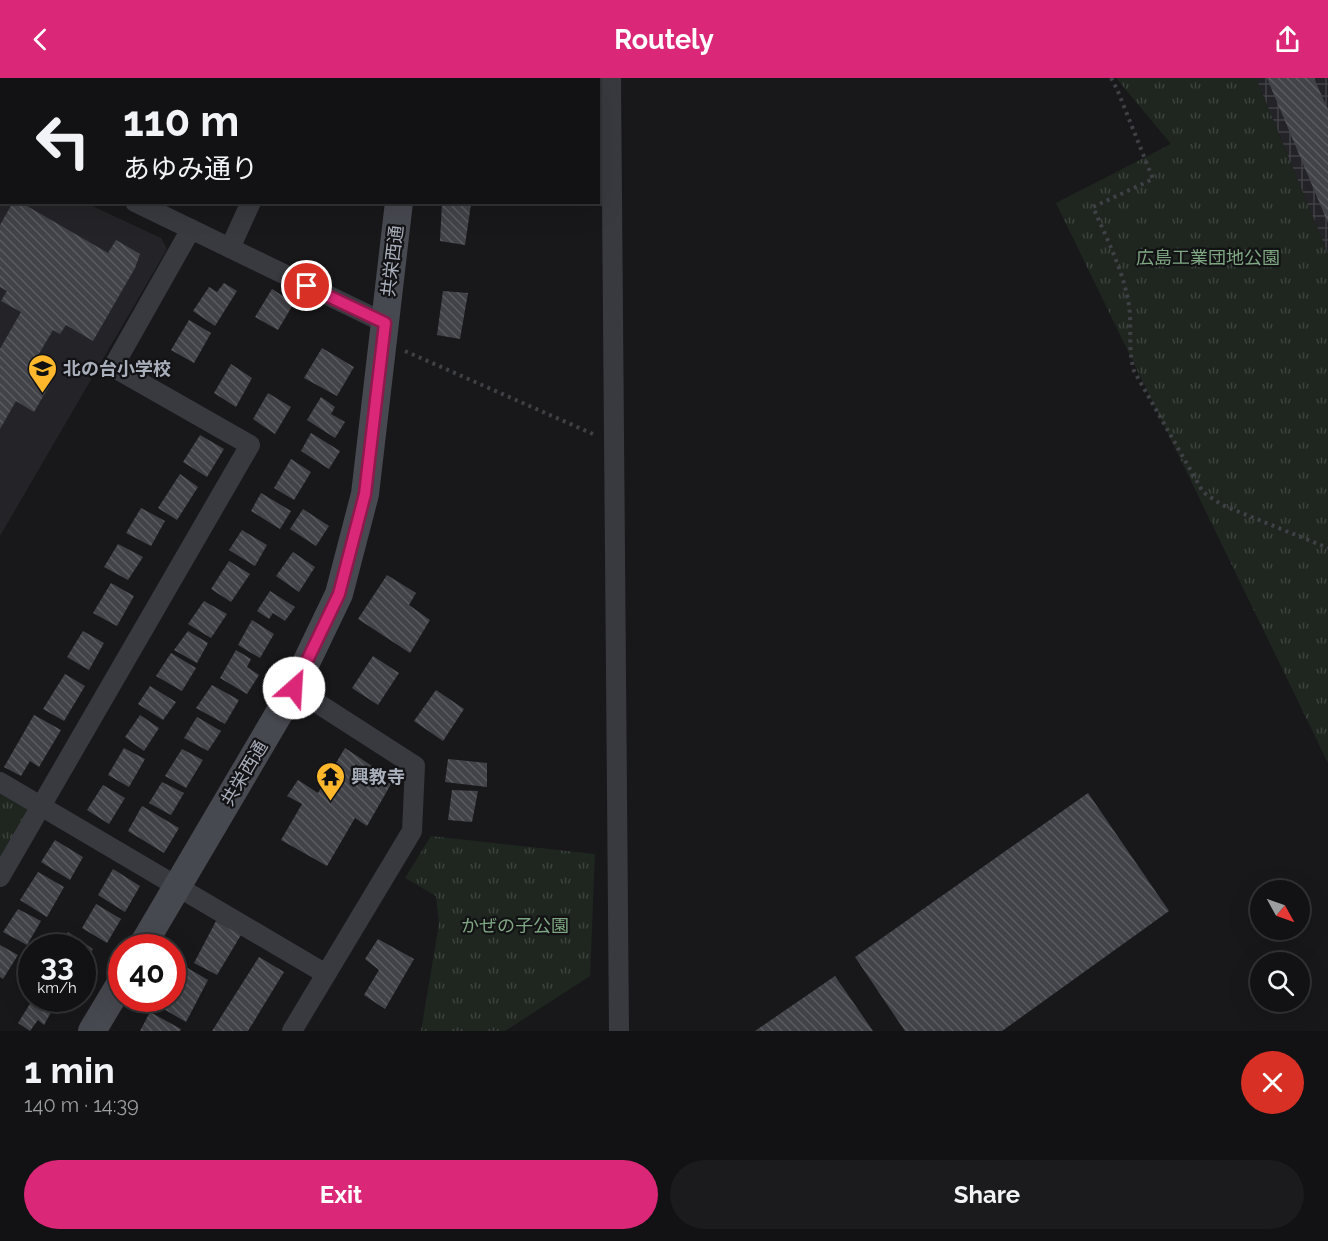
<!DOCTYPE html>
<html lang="en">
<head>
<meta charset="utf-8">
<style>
	body { margin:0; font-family:Raleway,"Noto Sans JP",sans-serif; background:#1b1b1d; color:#f1f3f6; height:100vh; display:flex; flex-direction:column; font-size:22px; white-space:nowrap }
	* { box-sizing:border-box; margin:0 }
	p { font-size:20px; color:#9c9ea0 }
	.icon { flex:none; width:33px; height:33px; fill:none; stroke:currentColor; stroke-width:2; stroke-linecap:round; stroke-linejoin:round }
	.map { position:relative; height:953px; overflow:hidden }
	.sheet { display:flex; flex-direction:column; background:#121214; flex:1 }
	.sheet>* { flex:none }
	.banner { position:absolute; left:0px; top:0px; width:600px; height:126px; box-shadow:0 6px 24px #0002,0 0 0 2px #313234; background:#121214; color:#f1f3f6; overflow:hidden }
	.needle { width:39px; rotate:130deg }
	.buttons { position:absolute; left:1250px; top:802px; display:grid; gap:12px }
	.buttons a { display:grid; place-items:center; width:60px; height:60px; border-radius:50%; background:#121214; box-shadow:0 6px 24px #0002,0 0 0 2px #313234; font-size:30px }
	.speed { position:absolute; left:18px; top:856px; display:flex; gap:12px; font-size:30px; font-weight:700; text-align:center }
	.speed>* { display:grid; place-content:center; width:78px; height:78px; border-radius:50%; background:#121214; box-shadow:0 6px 24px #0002,0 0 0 2px #313234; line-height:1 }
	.speed small { font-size:15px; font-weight:400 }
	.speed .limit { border:9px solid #d22; background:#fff; color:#111 }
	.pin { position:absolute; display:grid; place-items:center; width:51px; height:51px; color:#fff; margin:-26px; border:3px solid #fff; border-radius:50%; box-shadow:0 2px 6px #0007 }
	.me { position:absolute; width:66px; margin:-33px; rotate:26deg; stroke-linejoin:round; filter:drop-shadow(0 0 4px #0008) }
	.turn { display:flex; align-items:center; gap:21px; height:126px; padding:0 24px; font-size:27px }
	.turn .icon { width:78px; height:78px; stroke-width:2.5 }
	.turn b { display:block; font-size:42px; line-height:51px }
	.round { display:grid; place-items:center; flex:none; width:63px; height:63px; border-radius:32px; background:#1b1b1d }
	.summary { display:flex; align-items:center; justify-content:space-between; height:102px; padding:0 24px }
	h1 { font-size:36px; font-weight:700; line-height:45px }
	.primary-button { display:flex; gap:12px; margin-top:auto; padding:12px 24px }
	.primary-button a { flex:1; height:69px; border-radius:36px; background:#db2777; color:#fff; font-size:24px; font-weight:700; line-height:69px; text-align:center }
	.primary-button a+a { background:#1b1b1d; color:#f1f3f6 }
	header { display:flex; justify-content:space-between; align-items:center; height:78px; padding:0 24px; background:#db2777; color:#fff; font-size:27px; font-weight:700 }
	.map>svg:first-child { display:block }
	.built { fill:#242428 }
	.industrial { fill:url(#industrial-grid) }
	.park { fill:url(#park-tufts) }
	.building { fill:url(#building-back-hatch) }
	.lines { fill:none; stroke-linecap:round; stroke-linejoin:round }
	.path { stroke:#3f4147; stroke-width:4; stroke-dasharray:3 4.5; stroke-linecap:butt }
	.lane { stroke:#393a40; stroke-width:10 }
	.street { stroke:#393a40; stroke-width:20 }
	.secondary { stroke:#474950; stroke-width:28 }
	.route-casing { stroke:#8e194d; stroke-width:15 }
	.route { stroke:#db2777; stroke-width:10 }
	.labels { text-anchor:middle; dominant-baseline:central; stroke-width:4.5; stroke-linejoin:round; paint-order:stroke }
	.park-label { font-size:18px; fill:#7fa782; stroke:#131316 }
	.street-label { font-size:18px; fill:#a9afbb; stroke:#131316 }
	.poi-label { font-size:18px; font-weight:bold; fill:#a9afbb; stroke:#131316; text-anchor:start }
</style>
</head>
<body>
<header><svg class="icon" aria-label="back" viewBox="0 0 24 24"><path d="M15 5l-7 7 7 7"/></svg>Routely<svg class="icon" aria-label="share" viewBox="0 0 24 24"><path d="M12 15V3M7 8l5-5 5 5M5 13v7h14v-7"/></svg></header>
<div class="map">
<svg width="1328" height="953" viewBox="0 0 1328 953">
	<defs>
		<pattern id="industrial-grid" width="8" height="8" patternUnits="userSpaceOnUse" patternTransform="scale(1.5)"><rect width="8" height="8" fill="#242428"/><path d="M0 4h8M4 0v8" fill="none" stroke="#414145"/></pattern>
		<pattern id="park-tufts" width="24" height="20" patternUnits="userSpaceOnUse" patternTransform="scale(1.5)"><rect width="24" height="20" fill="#1e261f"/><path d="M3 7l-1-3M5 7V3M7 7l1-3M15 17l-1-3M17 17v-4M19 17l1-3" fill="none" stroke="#3c433e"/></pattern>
		<pattern id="building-back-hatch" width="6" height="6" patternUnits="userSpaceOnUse" patternTransform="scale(1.5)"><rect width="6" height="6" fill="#424348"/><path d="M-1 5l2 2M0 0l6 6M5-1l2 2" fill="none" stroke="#5a5c60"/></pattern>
	</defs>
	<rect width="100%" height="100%" fill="#18181b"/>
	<!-- built -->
	<path class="built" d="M0,84L2,124L86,125L161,160L167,171L0,458Z"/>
	<!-- industrial -->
	<path class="industrial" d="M1256,0H1328V176Z"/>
	<!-- park -->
	<g class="park">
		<path d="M1116,0H1256L1328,176V685L1056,125L1171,66Z"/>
		<path d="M0,704L41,729L0,799Z"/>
		<path d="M431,758L595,776L590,898L505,953H421L439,846L436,818L405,800Z"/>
	</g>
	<!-- building -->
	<g class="building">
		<path d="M1267,0H1314L1328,32V145Z"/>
		<path d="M13,124H20L108,175L116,162L140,176L135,190L93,263L66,247L60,256L53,252L30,291L52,303L34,334L16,323L0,351V271L21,234L1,223L7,213L0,209V147Z"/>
		<path d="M442,124L471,126L465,167L440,163Z"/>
		<path d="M224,205L237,213L215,248L193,233L209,209L217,214Z"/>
		<path d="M272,211L294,225L278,252L255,239Z"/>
		<path d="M443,213L468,215L460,261L437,257Z"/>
		<path d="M189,242L211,255L194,285L171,272Z"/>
		<path d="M322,270L354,289L337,318L304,300Z"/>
		<path d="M231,286L252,300L236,329L214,315Z"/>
		<path d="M268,315L291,329L275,356L253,341Z"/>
		<path d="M321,319L335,329L331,336L345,344L335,360L307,342Z"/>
		<path d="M311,355L340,373L329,391L301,373Z"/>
		<path d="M200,357L224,371L207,399L183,384Z"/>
		<path d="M291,381L311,394L294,422L274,410Z"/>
		<path d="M180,396L198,409L177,442L158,430Z"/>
		<path d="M261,415L291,433L280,451L251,433Z"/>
		<path d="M141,430L165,443L151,468L126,455Z"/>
		<path d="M303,431L329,448L316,468L290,451Z"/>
		<path d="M242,452L267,467L255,488L229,472Z"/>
		<path d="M118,466L143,479L128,502L104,489Z"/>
		<path d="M293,474L315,489L299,514L276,498Z"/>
		<path d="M229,483L250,496L231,524L211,511Z"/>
		<path d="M387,497L416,515L409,527L430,542L410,575L358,541Z"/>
		<path d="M111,505L134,518L117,548L93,535Z"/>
		<path d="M270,513L295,529L285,543L273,535L269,541L257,533Z"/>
		<path d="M204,523L227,536L211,560L188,546Z"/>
		<path d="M252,542L274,556L260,580L238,567Z"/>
		<path d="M83,553L104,565L89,592L67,579Z"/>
		<path d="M188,553L208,565L197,585L174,572Z"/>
		<path d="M236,572L251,581L247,589L259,597L247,616L220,600Z"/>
		<path d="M171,575L196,590L182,613L156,598Z"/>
		<path d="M373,578L399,595L378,627L352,610Z"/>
		<path d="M65,596L85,608L64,643L43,631Z"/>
		<path d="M212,607L239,622L225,646L196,630Z"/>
		<path d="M150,608L176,624L163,642L138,626Z"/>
		<path d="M436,612L464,631L443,663L414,643Z"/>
		<path d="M34,637L61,652L39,689L30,683L21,698L4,689Z"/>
		<path d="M140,637L159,650L144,673L125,659Z"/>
		<path d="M197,639L221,653L208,673L184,660Z"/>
		<path d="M124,670L145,681L129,709L108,697Z"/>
		<path d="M345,670L372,688L368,694L391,706L367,748L355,740L327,788L281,762L302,726L287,718L298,702L318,715Z"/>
		<path d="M182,671L203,682L186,710L165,698Z"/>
		<path d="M448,681L487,685V709L445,704Z"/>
		<path d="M162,704L184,715L171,737L149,725Z"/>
		<path d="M103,707L125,720L109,746L87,732Z"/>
		<path d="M452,712L478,713L472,744L448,742Z"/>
		<path d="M1088,715L1169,833L1002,953H905L855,879Z"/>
		<path d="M142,728L179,750L164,775L128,753Z"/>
		<path d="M55,762L83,779L70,802L41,784Z"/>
		<path d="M113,791L140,808L125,834L98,817Z"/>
		<path d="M38,794L64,809L47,839L20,822Z"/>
		<path d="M96,826L121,841L107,865L82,850Z"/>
		<path d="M18,831L41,843L27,867L3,854Z"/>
		<path d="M216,843L241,857L217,897L194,885Z"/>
		<path d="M68,854L93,871L82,887V870H57Z"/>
		<path d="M378,861L414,881L385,931L364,917L379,892L365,881Z"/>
		<path d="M0,867L18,877L3,901L0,899Z"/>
		<path d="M259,879L284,894L248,953H212Z"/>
		<path d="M179,885L208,902L186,944L155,926L158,921H172V896Z"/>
		<path d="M835,898L873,953H755Z"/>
		<path d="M33,921H43L54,929L44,947L38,942L30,953L18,945Z"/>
		<path d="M150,934L181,951L180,953H140Z"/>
	</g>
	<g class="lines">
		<!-- path -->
		<g class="path">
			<path d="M1111,0L1117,11L1153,101L1093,129C1106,159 1122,190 1128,222C1133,246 1127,269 1134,293L1203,414L1222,427L1328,470"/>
			<path d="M405,273L593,356"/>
		</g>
		<!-- lane -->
		<path class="lane" d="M0,113L2,111"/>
		<!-- street -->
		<g class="street">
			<path d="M238,0L241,2"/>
			<path d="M611,0L619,953"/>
			<path d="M310,2V0"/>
			<path d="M0,61L2,62"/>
			<path d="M135,124L385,245"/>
			<path d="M230,170L251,124"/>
			<path d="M0,704L326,896"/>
			<path d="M0,799L250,367L113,289L191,151"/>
			<path d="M292,953L412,753L415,688L294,610"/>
		</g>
		<!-- secondary -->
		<g class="secondary">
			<path d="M414,2V0"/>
			<path d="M141,870L294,610L339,516L365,416L399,124"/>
			<path d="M92,953L122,903"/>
		</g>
	</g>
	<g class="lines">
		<defs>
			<path id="route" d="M294,610L339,516L365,416L385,245L307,208"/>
		</defs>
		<!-- route casing -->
		<use href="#route" class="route-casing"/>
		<!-- route -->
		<use href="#route" class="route"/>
	</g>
	<!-- icons -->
	<defs>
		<symbol id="school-pin" viewBox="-11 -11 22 30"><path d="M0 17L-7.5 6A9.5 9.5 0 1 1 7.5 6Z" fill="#ffb82c" stroke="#131316"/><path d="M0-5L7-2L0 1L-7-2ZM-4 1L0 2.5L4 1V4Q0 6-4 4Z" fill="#111"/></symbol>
		<symbol id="temple-pin" viewBox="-11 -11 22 30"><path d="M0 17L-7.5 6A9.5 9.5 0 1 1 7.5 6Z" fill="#ffb82c" stroke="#131316"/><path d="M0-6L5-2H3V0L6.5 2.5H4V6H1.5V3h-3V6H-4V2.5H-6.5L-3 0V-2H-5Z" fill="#111"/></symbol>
	</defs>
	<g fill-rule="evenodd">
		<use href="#school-pin" x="26" y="274" width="33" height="45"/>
		<use href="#temple-pin" x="314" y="682" width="33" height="45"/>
	</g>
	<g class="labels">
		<!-- park labels -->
		<g class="park-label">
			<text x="1208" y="179">広島工業団地公園</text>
			<text x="515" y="847">かぜの子公園</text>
		</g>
		<!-- street labels -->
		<g class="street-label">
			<text transform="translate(392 183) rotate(-83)">共栄西通</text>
			<text transform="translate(244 695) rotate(-59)">共栄西通</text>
		</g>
		<!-- poi labels -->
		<g class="poi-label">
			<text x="63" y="290">北の台小学校</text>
			<text x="351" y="698">興教寺</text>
		</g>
	</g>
</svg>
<div class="buttons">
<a><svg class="needle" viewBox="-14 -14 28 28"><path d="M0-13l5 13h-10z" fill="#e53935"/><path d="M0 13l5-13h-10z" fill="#9c9ea0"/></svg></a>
<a><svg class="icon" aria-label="search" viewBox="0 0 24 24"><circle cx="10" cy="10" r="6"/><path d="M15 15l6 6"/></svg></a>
</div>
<div class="speed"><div>33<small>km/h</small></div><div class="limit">40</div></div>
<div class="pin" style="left:307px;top:208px;background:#d93025"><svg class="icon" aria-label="arrive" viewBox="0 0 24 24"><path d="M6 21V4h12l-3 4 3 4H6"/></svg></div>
<svg class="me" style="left:294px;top:610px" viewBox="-20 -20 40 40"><circle r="19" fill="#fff"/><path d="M0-13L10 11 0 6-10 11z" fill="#db2777"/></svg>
<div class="banner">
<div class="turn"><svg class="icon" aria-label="left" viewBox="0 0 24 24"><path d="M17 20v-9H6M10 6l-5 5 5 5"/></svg><div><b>110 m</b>あゆみ通り</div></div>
</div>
</div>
<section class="sheet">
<div class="summary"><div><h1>1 min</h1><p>140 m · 14:39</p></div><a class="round" style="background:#d93025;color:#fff"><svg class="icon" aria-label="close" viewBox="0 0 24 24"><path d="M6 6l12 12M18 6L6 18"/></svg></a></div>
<div class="primary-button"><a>Exit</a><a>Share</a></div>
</section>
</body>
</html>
